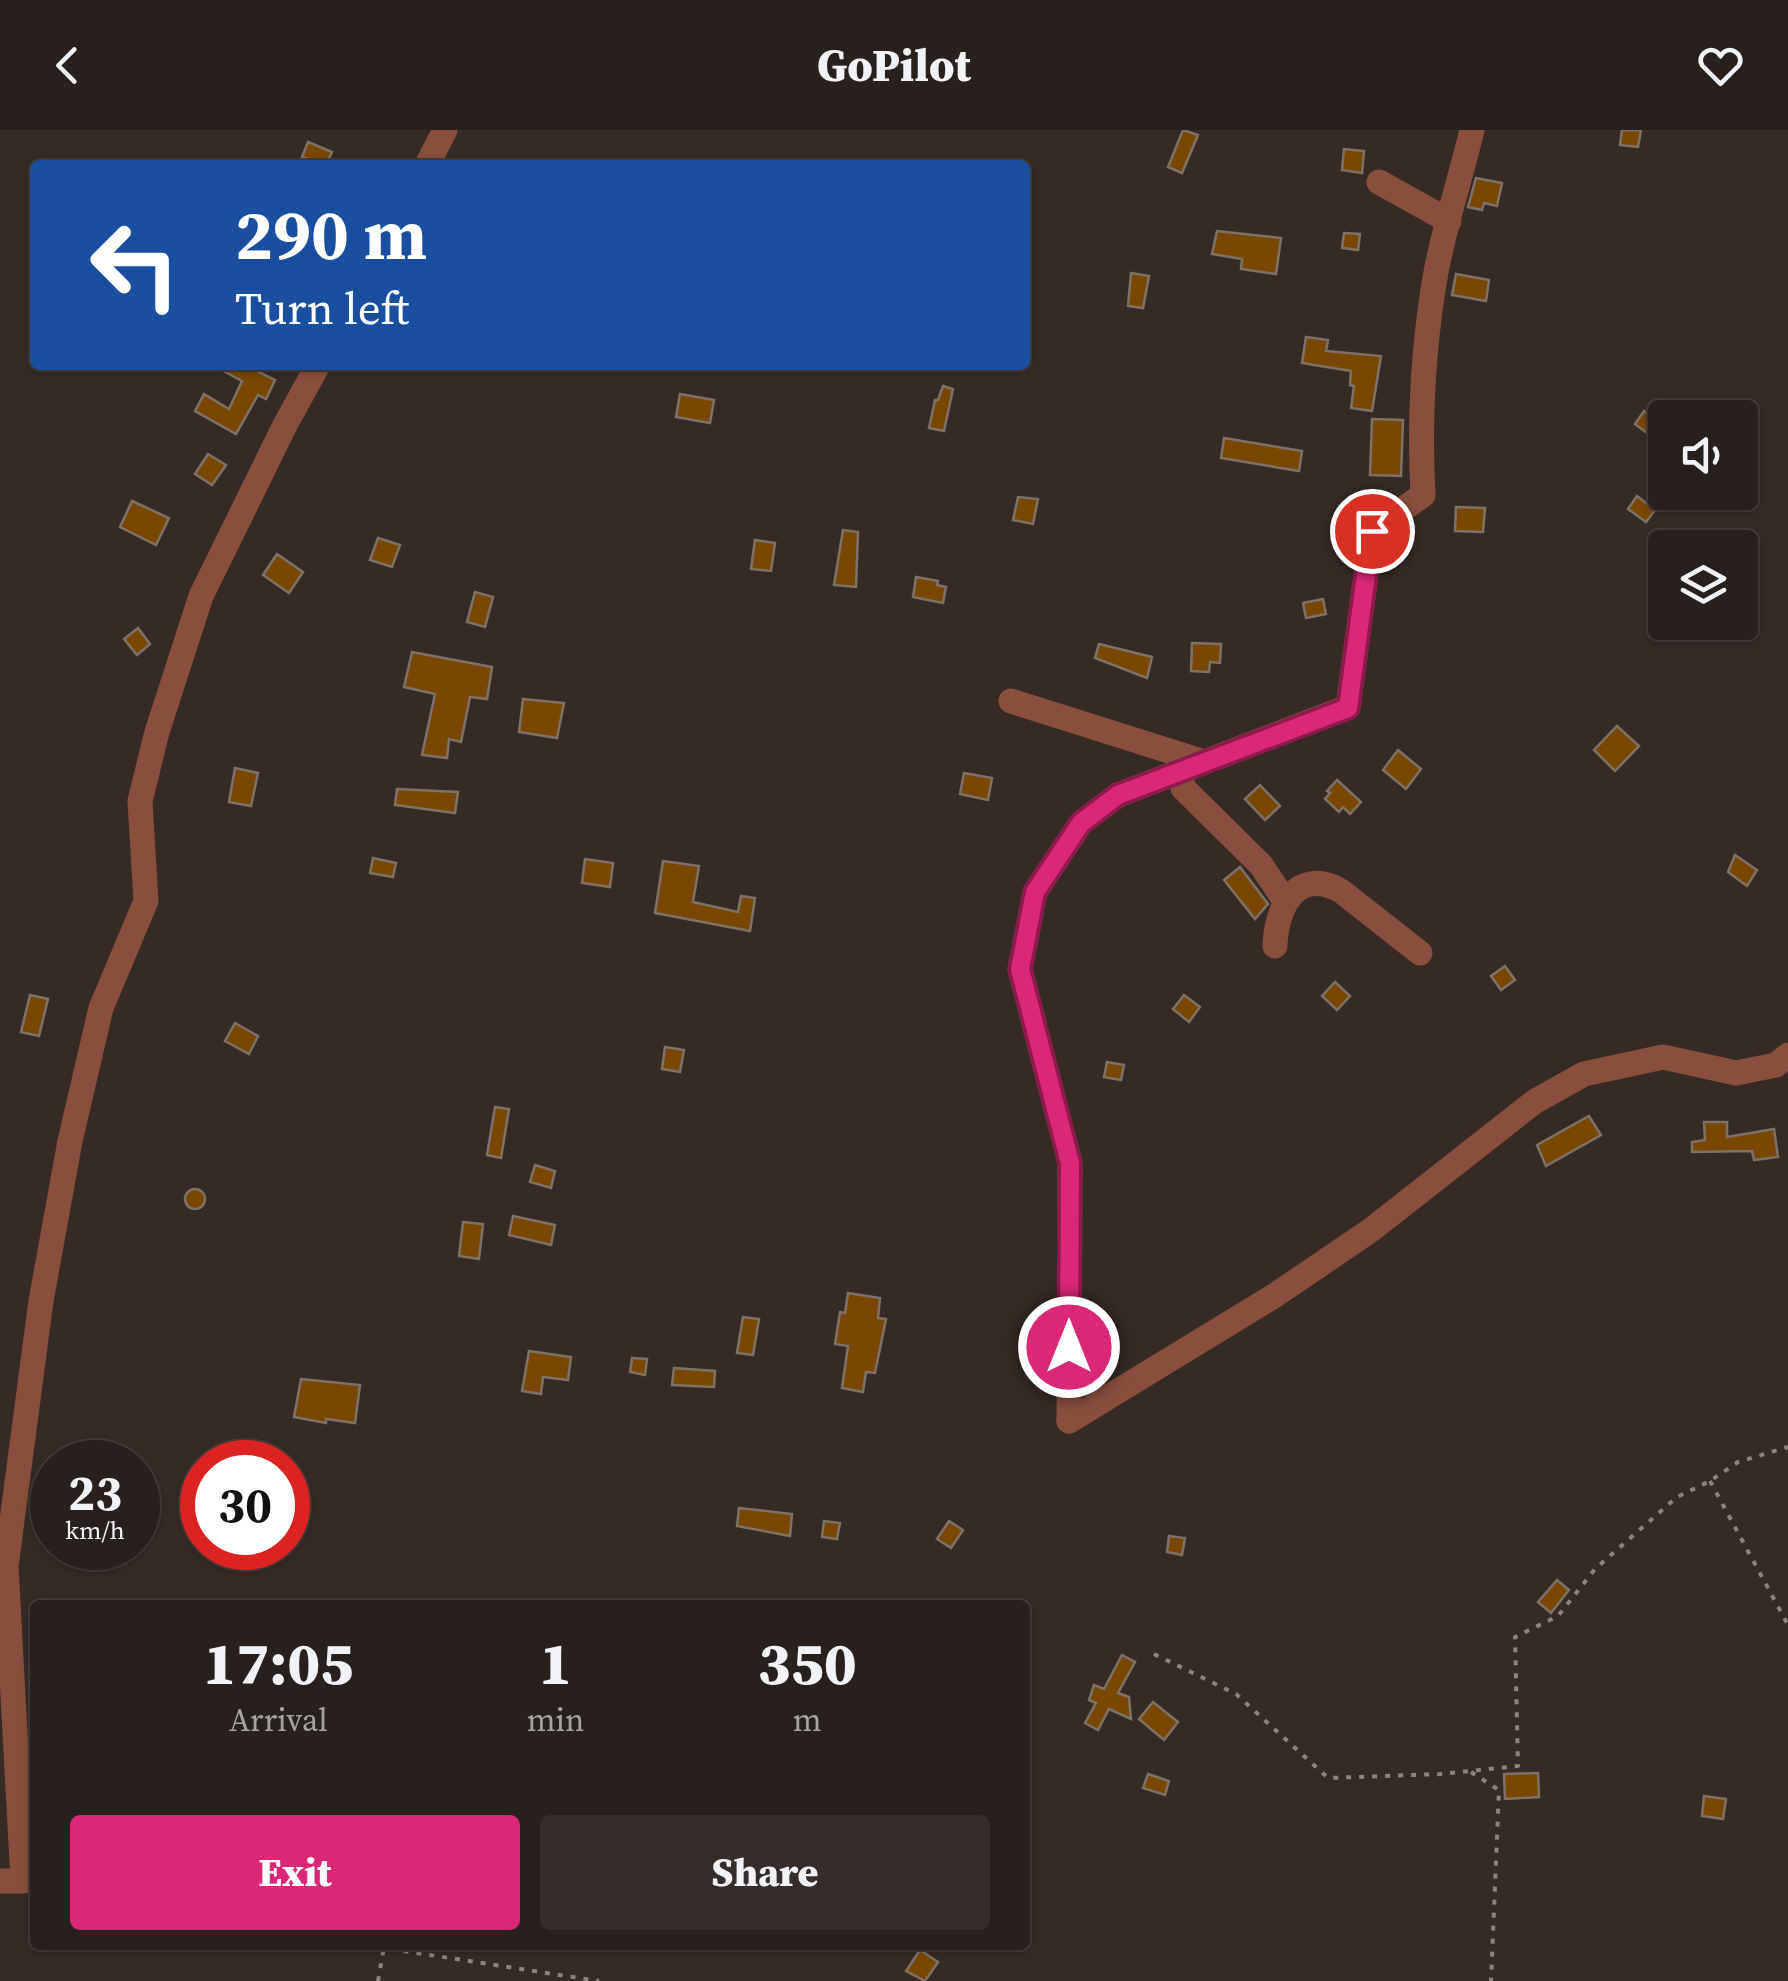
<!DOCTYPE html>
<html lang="en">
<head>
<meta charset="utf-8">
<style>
	body { margin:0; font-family:"Source Serif 4",serif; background:#342d29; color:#f1f3f6; height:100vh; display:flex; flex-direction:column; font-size:38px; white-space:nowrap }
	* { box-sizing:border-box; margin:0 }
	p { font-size:32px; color:#a5a3a3 }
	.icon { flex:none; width:55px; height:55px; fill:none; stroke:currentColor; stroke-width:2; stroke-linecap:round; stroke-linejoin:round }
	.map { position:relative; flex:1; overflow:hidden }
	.panel { position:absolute; left:30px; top:1470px; width:1000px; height:350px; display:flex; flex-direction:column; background:#28201c; border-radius:10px; box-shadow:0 2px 8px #0004,0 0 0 2px #443e3b }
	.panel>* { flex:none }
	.top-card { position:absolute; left:30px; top:30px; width:1000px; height:210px; border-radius:10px; box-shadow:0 2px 8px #0004,0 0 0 2px #443e3b; background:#1a4fa0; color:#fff; overflow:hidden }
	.fabs { position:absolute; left:1648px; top:270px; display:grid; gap:20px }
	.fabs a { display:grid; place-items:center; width:110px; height:110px; border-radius:10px; background:#28201c; box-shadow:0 2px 8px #0004,0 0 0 2px #443e3b; font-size:50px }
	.speed { position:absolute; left:30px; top:1310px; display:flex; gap:20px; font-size:50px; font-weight:700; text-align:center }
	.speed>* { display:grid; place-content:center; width:130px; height:130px; border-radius:50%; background:#28201c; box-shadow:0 2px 8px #0004,0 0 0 2px #443e3b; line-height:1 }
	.speed small { font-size:25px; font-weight:400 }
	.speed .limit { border:15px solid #d22; background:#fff; color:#111 }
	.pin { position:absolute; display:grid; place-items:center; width:85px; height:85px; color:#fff; margin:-42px; border:5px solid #fff; border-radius:50%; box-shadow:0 2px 10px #0007 }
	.me { position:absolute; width:110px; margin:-55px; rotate:0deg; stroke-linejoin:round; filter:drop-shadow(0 0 8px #0008) }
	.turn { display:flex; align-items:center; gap:35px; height:210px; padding:0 40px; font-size:45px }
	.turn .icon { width:130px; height:130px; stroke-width:2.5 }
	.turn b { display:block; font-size:70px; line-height:85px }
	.eta { display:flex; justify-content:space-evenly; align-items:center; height:170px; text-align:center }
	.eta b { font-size:60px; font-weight:800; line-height:70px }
	.cta { display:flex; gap:20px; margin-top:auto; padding:20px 40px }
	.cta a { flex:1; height:115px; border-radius:10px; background:#db2777; color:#fff; font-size:40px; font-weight:800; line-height:115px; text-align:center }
	.cta a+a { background:#342d29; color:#f1f3f6 }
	header { display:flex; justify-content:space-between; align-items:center; height:130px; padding:0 40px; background:#28201c; font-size:45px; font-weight:800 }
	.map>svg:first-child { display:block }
	.building { fill:#7a4700; stroke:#7d7268; stroke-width:2.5 }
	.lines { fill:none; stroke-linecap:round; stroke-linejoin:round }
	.path { stroke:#8d837f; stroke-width:4; stroke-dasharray:5 8; stroke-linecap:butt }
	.minor { stroke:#894f3c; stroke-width:25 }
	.route-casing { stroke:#8e194d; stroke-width:25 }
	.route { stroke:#db2777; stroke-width:18 }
</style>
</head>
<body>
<header><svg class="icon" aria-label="back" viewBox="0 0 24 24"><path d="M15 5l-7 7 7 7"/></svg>GoPilot<svg class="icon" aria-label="heart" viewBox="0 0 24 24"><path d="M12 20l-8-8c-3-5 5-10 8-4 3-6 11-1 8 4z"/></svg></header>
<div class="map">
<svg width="1788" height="1851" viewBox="0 0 1788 1851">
	<rect width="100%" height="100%" fill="#362a25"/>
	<!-- building -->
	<g class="building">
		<path d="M1183,0L1198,5L1182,43L1168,37Z"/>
		<path d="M1622,0H1641L1638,17L1620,15Z"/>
		<path d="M308,12L332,22L326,35L302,27Z"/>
		<path d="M1344,19L1364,21L1362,43L1342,40Z"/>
		<path d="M1476,48L1502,53L1497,76L1484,73L1482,80L1468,77Z"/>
		<path d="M1217,101L1281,108L1276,144L1241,139L1242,129L1212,124Z"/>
		<path d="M1344,103L1360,104L1358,120L1342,118Z"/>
		<path d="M1131,143L1149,146L1143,178L1128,176Z"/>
		<path d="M1456,144L1489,150L1486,171L1452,165Z"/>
		<path d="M1306,207L1328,210L1326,221L1381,226L1372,281L1351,278L1354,256L1350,255L1351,241L1302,233Z"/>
		<path d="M212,235H245L275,250L266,269L258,265L236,304L195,281L204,264L229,279L242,251Z"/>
		<path d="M943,256L953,259L944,301L929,298L935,270H938Z"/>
		<path d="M680,264L714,270L710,293L676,287Z"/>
		<path d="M1644,281L1665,296L1655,309L1635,294Z"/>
		<path d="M1372,289L1403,290L1401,346L1370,345Z"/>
		<path d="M1224,308L1302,321L1299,341L1221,328Z"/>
		<path d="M208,324L226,335L212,355L195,344Z"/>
		<path d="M1637,366L1655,380L1646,392L1628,379Z"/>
		<path d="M1018,367L1038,369L1033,394L1013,390Z"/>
		<path d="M132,371L169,388L156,415L120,397Z"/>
		<path d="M1456,377L1485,378L1483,402L1455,401Z"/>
		<path d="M843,400L858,402L856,457L834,455Z"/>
		<path d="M378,408L400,415L392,437L370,430Z"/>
		<path d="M755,410L775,413L771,441L751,439Z"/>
		<path d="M277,424L303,442L289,463L263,445Z"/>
		<path d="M916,447L938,451L937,455L946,457L943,473L913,467Z"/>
		<path d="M475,462L493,467L485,497L467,492Z"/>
		<path d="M1323,469L1326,484L1306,488L1303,473Z"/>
		<path d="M138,498L150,514L137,525L124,509Z"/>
		<path d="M1192,513L1221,514L1220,533L1210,532L1209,542L1191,541Z"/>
		<path d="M1099,514L1152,527L1147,548L1095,528Z"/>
		<path d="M412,522L492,537L487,569L470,567L461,612L449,609L447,628L422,625L435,564L404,557Z"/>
		<path d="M523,569L564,573L557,608L519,602Z"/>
		<path d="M1617,596L1639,616L1615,641L1594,620Z"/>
		<path d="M1398,620L1421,639L1406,659L1383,640Z"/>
		<path d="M235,638L258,643L251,676L229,672Z"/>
		<path d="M964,643L992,648L988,670L960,664Z"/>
		<path d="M1337,650L1361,672L1350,684L1343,677L1339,682L1325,669L1330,663L1327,661Z"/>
		<path d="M1260,655L1280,676L1265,690L1245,669Z"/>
		<path d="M397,659L458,662L455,683L395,675Z"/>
		<path d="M1735,725L1757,740L1747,756L1728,742Z"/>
		<path d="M373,728L396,733L393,747L370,743Z"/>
		<path d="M585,729L613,733L610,757L582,753Z"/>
		<path d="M663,731L699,736L693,772L738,782L741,766L755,768L750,801L655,783Z"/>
		<path d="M1240,737L1268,774L1255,789L1224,750Z"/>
		<path d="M1505,836L1515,850L1501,860L1491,846Z"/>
		<path d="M1335,852L1350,866L1337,880L1322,866Z"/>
		<path d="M30,865L48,869L39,906L21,902Z"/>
		<path d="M1184,865L1200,877L1189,892L1173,879Z"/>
		<path d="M235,893L258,906L249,924L225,911Z"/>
		<path d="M665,917L684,920L680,942L662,939Z"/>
		<path d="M1107,932L1124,935L1121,950L1104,947Z"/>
		<path d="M495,977L509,979L501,1028L487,1025Z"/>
		<path d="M1589,986L1601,1005L1546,1036L1537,1015Z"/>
		<path d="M1704,992H1727V1007L1774,999L1778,1027L1754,1030L1752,1021L1692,1022V1012L1705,1010Z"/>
		<path d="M535,1035L555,1041L551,1058L530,1052Z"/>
		<circle cx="195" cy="1069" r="10"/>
		<path d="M513,1086L555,1095L551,1115L509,1105Z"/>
		<path d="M463,1092L483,1094L479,1129L459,1126Z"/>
		<path d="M848,1163L880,1168L878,1188L886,1189L875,1243L866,1242L863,1262L842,1258L848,1216L835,1214L840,1182L845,1183Z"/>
		<path d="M743,1187L759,1189L753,1225L737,1223Z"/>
		<path d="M529,1221L571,1227L568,1250L543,1247L541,1264L522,1261Z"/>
		<path d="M632,1228L647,1229L645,1245L630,1242Z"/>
		<path d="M674,1238L715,1241L714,1257L672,1255Z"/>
		<path d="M301,1249L360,1255L355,1293L326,1289V1293L294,1287Z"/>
		<path d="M739,1378L792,1384L790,1406L737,1396Z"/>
		<path d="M824,1391L840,1393L837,1409L822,1407Z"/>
		<path d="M949,1391L963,1400L951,1418L937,1409Z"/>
		<path d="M1169,1406L1185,1408L1182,1425L1167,1422Z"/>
		<path d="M1557,1450L1569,1460L1551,1483L1538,1472Z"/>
		<path d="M1122,1525L1135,1532L1118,1563L1129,1567L1131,1589L1109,1579L1098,1600L1085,1593L1096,1573L1089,1570L1094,1555L1104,1559Z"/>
		<path d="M1153,1572L1178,1592L1164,1610L1139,1589Z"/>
		<path d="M1538,1643L1539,1667L1505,1669L1504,1644Z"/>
		<path d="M1148,1644L1169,1651L1165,1665L1143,1658Z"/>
		<path d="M1704,1666L1726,1669L1723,1689L1702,1686Z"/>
		<path d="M920,1820L938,1832L925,1851L906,1841Z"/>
	</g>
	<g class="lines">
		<!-- path -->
		<g class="path">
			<path d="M1710,1351L1788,1495"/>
			<path d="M1154,1524L1236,1564L1328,1648L1441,1644L1518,1636L1515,1507L1558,1486L1595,1439L1677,1367L1710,1351L1738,1332L1788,1317"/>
			<path d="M1471,1642L1499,1660L1491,1851"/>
			<path d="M365,1815L599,1851"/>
			<path d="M378,1851L384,1817"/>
		</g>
		<!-- minor -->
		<g class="minor">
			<path d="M427,35L445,0"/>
			<path d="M1379,52L1449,91"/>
			<path d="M1011,571L1204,632"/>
			<path d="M1181,641L1183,658L1261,735L1285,771"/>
			<path d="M1275,816C1276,777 1297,736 1341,761L1420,823"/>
			<path d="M1069,1291L1070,1033L1020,839L1035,762L1081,693L1118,665L1348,577L1372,401L1423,365C1419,290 1423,216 1436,142C1445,94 1461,47 1472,0"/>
			<path d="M1069,1291L1274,1166L1371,1100L1534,972L1584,944L1663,927L1736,943L1776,935L1788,925"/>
			<path d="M0,1751H23L6,1436L41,1171L70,1011L101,878L146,771L140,671L157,602L201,466L285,295L318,235"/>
		</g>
	</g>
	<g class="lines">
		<defs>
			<path id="route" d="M1069,1217L1070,1033L1020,839L1035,762L1081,693L1118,665L1348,578L1372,401"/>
		</defs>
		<!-- route casing -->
		<use href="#route" class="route-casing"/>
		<!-- route -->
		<use href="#route" class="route"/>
	</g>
</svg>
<div class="fabs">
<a><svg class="icon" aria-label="sound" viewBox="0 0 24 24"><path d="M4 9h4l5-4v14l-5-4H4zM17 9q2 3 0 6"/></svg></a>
<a><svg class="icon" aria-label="layers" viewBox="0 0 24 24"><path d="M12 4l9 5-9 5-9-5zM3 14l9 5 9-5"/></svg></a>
</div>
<div class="speed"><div>23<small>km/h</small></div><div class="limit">30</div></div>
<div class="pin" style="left:1372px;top:401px;background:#d93025"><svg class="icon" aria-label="arrive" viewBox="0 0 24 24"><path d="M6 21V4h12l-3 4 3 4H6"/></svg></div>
<svg class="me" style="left:1069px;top:1217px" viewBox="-20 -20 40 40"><circle r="17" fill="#db2777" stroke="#fff" stroke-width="3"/><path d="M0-11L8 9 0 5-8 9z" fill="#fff"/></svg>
<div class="top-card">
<div class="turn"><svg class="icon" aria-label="left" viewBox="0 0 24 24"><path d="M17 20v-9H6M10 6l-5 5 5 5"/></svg><div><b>290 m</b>Turn left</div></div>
</div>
<section class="panel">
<div class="eta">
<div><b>17:05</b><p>Arrival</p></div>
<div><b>1</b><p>min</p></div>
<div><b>350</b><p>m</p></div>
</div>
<div class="cta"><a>Exit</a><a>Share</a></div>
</section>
</div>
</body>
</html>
